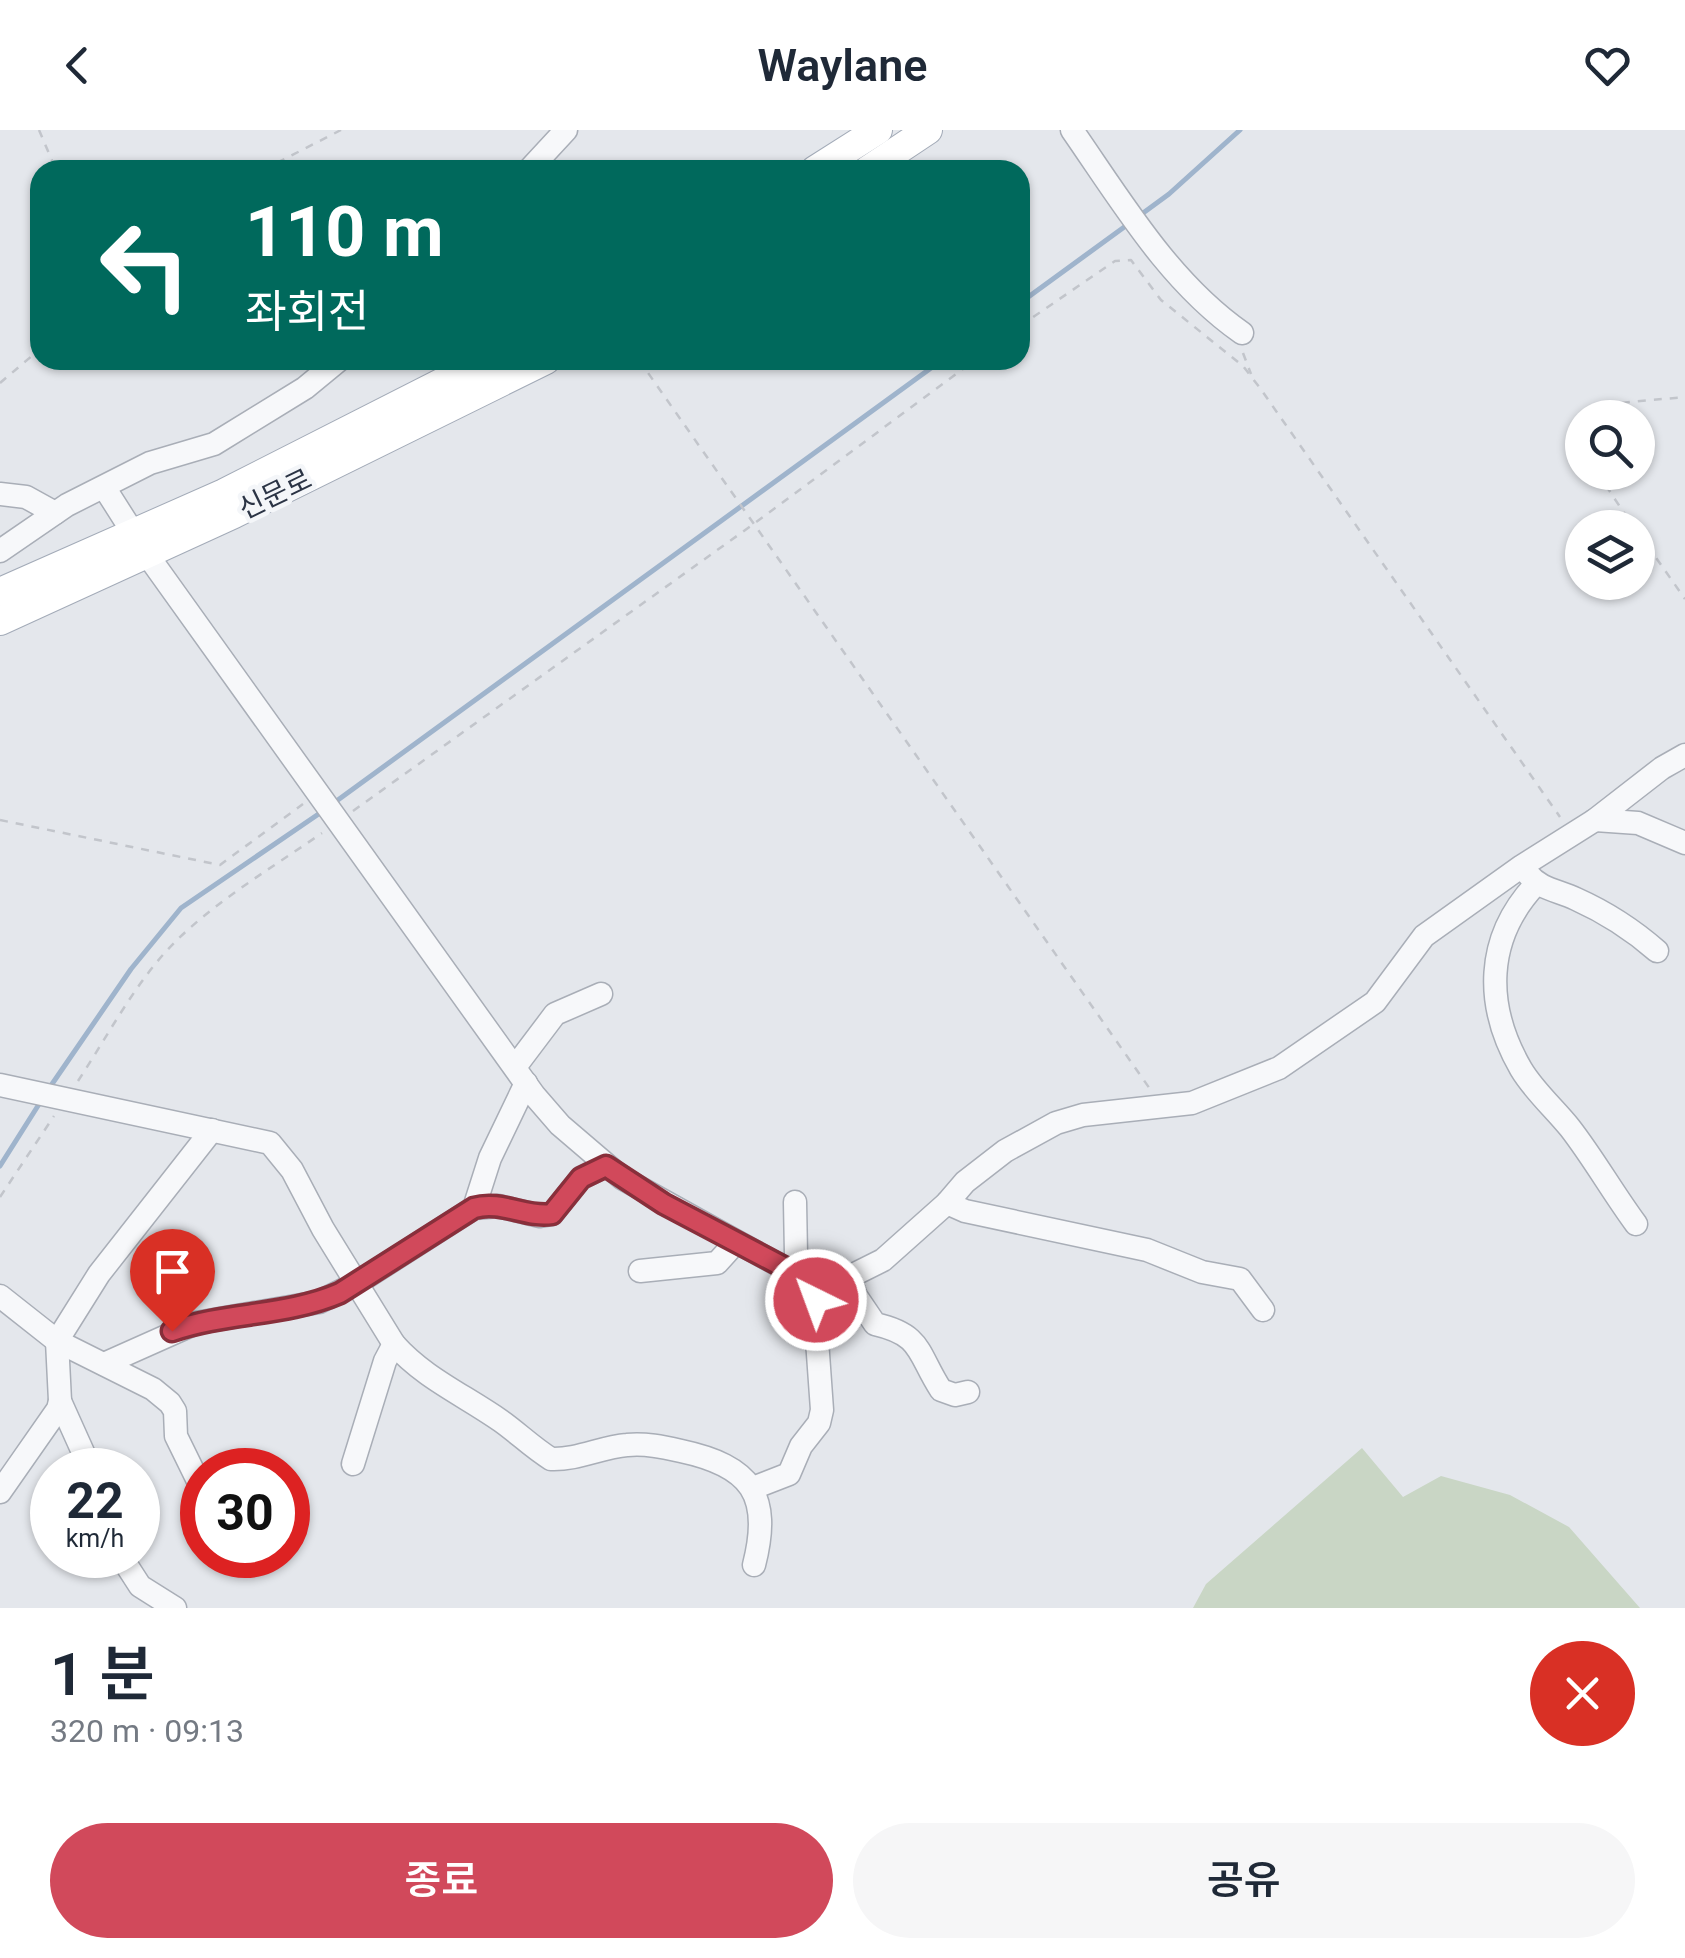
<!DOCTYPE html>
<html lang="ko">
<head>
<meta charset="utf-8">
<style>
	body { margin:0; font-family:Roboto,"Noto Sans KR",sans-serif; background:#f6f6f7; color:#1f2937; height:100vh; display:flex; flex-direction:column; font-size:38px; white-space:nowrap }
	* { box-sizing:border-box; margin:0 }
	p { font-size:32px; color:#747a83 }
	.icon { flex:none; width:55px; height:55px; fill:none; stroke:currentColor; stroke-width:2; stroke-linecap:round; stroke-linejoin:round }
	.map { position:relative; height:1478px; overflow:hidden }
	.details { display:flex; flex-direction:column; background:#fff; flex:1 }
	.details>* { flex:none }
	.hud { position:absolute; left:30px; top:30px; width:1000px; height:210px; border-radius:30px; box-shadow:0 2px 8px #0004; background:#00695c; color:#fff; overflow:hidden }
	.buttons { position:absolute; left:1565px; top:270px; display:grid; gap:20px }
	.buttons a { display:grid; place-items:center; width:90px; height:90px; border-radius:50%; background:#fff; box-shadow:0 2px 8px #0004; font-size:50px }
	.speed { position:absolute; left:30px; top:1318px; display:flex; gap:20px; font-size:50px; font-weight:700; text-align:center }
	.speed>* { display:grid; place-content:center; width:130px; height:130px; border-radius:50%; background:#fff; box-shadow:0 2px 8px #0004; line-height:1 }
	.speed small { font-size:25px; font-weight:400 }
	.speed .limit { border:15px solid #d22; background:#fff; color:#111 }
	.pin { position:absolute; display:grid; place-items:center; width:85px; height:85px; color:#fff; margin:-102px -42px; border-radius:50% 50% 50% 0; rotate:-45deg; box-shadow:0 0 10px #0007 }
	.pin .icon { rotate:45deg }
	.me { position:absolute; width:110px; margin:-55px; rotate:318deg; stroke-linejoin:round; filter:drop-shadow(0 0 8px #0008) }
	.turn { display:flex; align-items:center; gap:35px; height:210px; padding:0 50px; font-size:45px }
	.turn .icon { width:130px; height:130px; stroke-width:2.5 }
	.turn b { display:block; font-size:70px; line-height:85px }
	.round { display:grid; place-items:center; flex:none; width:105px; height:105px; border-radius:52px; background:#f6f6f7 }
	.head { display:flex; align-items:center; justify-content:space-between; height:170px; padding:0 50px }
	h1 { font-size:60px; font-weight:600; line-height:75px }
	.action { display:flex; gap:20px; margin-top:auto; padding:20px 50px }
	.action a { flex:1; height:115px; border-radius:60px; background:#d1495b; color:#fff; font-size:40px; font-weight:600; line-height:115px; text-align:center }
	.action a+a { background:#f6f6f7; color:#1f2937 }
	header { display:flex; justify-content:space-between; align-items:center; height:130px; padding:0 50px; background:#fff; font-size:45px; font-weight:600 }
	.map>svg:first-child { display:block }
	.green { fill:#c9d6c5 }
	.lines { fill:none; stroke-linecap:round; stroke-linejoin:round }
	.stream { stroke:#9fb4cc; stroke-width:5 }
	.minor-casing { stroke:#a9aeb7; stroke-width:25 }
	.major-casing { stroke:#a3abb8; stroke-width:30 }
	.path { stroke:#c2c5cb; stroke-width:2.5; stroke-dasharray:8 8; stroke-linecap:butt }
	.minor { stroke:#f7f8fa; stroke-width:22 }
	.major { stroke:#fff; stroke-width:28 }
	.route-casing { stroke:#882f3b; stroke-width:25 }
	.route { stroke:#d1495b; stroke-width:18 }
	.labels { text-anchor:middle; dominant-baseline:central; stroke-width:9; stroke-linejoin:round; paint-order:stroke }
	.street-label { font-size:28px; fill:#2b3445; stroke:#f4f6f9 }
</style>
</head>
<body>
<header><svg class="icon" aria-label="back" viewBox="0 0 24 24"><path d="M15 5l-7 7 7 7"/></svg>Waylane<svg class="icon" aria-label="heart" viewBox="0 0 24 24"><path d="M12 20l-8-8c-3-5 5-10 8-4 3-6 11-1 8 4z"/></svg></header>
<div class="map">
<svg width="1685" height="1478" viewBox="0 0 1685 1478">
	<rect width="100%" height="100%" fill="#e4e7ec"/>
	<!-- green -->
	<path class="green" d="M1362,1318L1403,1367L1441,1346L1510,1365L1569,1397L1640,1478H1193L1206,1454Z"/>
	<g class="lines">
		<!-- stream -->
		<g class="stream">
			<path d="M1139,86L1169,64L1240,0"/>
			<path d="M1020,173L1127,95"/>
			<path d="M331,675L942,230"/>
			<path d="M50,957L131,839L181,778L323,681"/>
			<path d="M0,1036L41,971"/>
		</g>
		<defs>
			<g id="minor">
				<path d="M1072,0C1122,72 1169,152 1242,203"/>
				<path d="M529,40L566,0"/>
				<path d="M104,357L146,423L534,965L560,995L622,1048L793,1143L821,1154H835L883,1130L947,1073L965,1052L1005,1021L1056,993L1083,985L1192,973L1279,938L1375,872L1424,806L1522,736L1595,690L1662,638L1685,625"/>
				<path d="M0,364L26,367L55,383"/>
				<path d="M0,421L67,375L150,333L214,314L305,258L339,230"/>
				<path d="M1595,690L1638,693L1685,713"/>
				<path d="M1527,743C1541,760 1557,760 1576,769C1605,782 1633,800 1657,821"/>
				<path d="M1536,754C1485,808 1484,875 1521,939C1534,961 1554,978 1570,998C1594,1029 1613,1063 1636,1094"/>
				<path d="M515,937L555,884L601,864"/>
				<path d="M0,955L270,1013L292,1040L323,1099L394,1214C424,1248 464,1265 501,1291C518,1303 533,1318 551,1329C578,1330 601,1317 627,1315C645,1313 663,1317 681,1321C751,1336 772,1365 754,1435"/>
				<path d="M947,1073L965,1081L1147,1120L1202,1142L1240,1149L1263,1180"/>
				<path d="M474,1078L490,1028L526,953"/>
				<path d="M640,1141L717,1133L736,1112"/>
				<path d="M793,1143L796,1125L795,1072"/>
				<path d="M850,1149L856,1166L875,1194C923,1205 917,1223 941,1260L955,1265L968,1262"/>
				<path d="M0,1166L57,1211L153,1259L170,1273L175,1281L176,1306L202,1359"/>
				<path d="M104,1234L196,1193L319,1172L357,1153L474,1078L498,1076L540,1086L552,1084L581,1048L605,1036"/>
				<path d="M60,1271L91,1340"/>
				<path d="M353,1334L385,1231L394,1214"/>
				<path d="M753,1358L789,1344L801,1316L819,1293L822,1280L815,1182L821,1154"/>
				<path d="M0,1362L58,1279L60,1271L57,1211L99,1144L212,1000"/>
				<path d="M120,1425L140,1456L175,1478"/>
			</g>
			<g id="major">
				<path d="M815,40L878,0"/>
				<path d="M868,40L928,0"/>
				<path d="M0,462L224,363L486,230"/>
				<path d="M0,491L234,384L546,230"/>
			</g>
		</defs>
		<!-- minor casing -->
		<use href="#minor" class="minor-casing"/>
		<!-- major casing -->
		<use href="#major" class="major-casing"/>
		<!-- path -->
		<g class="path">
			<path d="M39,0L56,40"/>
			<path d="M263,40L341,0"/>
			<path d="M1020,196L1115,131L1131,130L1161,170L1243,236L1260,258L1560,687"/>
			<path d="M1243,223L1251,244"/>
			<path d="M639,230L1150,959"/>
			<path d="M565,238L582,230"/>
			<path d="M0,253L40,219"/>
			<path d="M1582,320C1579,312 1573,298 1578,289C1587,271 1664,270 1685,267"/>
			<path d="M1597,342L1634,398"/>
			<path d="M1638,402L1685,469"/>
			<path d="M353,681L755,393L975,230"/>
			<path d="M0,690L220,735L303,674"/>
			<path d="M78,951C109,904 137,849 177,810C219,769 273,737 322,703"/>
			<path d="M0,1067L54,986"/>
		</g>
		<!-- minor -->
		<use href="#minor" class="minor"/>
		<!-- major -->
		<use href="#major" class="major"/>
	</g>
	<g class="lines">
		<defs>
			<path id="route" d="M172,1201C227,1182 287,1186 340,1163L474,1078C501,1070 526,1088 552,1084L581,1048L606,1036L664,1074L793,1142L821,1154L816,1170"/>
		</defs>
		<!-- route casing -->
		<use href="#route" class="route-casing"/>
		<!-- route -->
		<use href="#route" class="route"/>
	</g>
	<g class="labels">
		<!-- street labels -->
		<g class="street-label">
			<text transform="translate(275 364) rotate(-26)">신문로</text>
		</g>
	</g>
</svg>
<div class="buttons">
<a><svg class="icon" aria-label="search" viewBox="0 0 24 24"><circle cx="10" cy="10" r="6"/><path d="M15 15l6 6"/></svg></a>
<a><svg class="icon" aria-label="layers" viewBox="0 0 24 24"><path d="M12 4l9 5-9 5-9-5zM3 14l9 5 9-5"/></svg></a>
</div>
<div class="speed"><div>22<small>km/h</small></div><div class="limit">30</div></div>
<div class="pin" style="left:172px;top:1201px;background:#d93025"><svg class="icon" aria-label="arrive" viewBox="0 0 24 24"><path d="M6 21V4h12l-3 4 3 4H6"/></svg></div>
<svg class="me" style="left:816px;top:1170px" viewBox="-20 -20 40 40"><circle r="17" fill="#d1495b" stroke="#fff" stroke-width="3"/><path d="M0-11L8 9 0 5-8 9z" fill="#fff"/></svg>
<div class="hud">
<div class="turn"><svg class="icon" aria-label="left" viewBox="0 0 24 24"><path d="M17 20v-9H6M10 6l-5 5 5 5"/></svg><div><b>110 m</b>좌회전</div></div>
</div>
</div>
<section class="details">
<div class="head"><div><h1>1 분</h1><p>320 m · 09:13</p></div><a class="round" style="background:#d93025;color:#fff"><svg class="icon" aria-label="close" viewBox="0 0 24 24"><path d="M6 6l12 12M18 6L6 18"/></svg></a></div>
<div class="action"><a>종료</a><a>공유</a></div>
</section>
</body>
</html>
